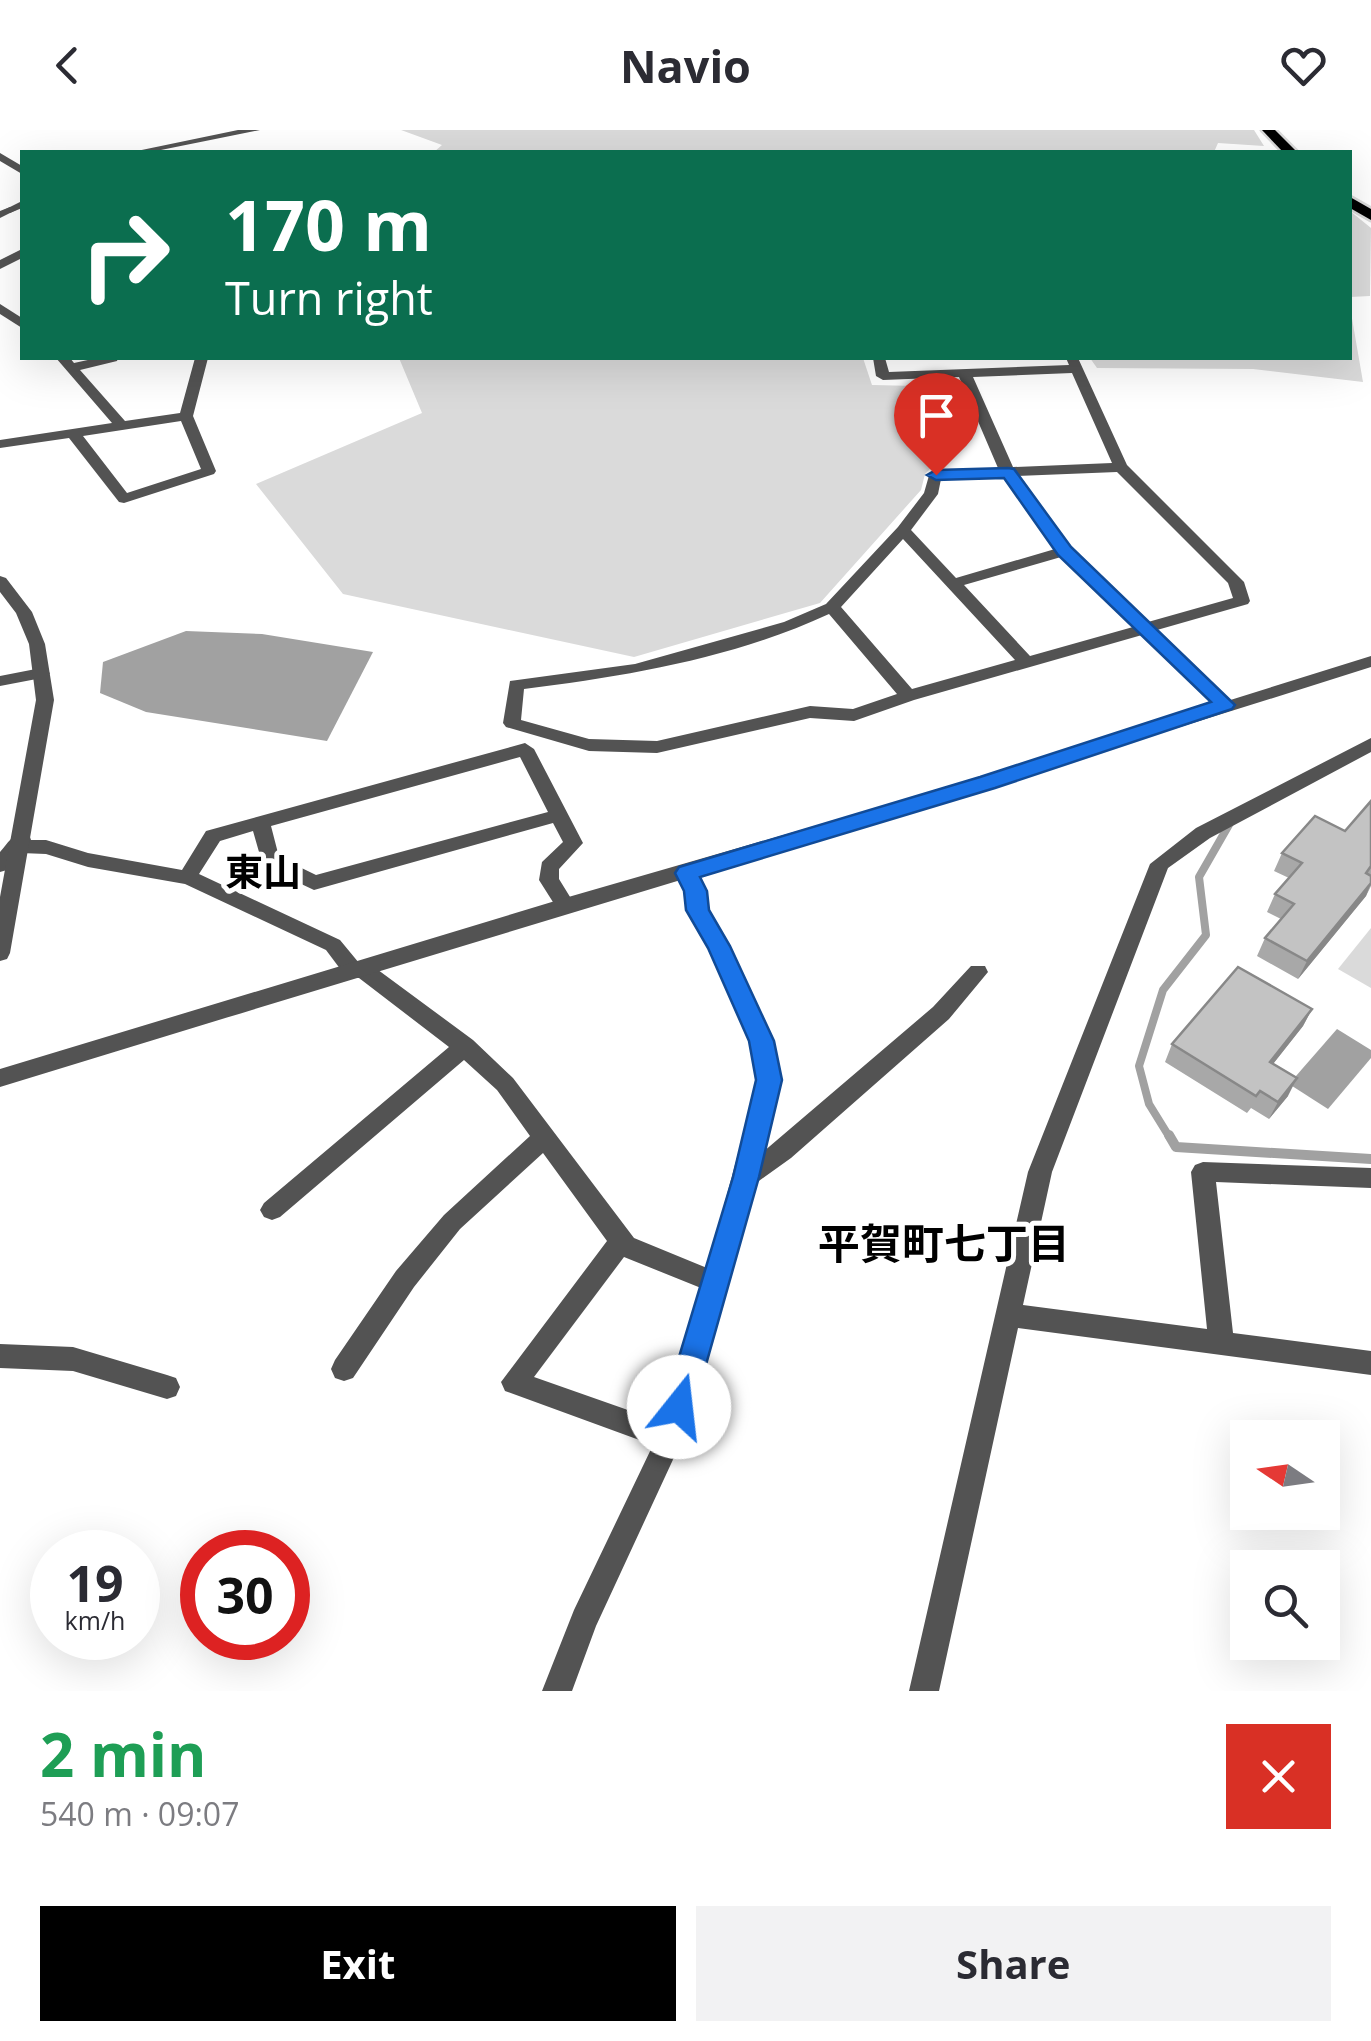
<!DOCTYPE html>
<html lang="en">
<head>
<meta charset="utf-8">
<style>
	body { margin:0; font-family:"Open Sans","Noto Sans JP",sans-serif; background:#f2f2f3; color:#2b2b33; height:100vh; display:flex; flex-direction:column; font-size:38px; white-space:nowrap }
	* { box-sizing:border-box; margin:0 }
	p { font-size:32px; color:#7c7c81 }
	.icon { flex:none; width:55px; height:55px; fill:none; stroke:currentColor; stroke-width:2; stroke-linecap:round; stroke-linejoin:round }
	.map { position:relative; height:1561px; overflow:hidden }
	.side { display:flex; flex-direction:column; background:#fff; flex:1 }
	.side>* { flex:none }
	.banner { position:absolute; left:20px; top:20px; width:1332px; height:210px; border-radius:0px; box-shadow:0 10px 40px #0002; background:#0b6e4f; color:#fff; overflow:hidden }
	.needle { width:65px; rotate:283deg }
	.tools { position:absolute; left:1230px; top:1290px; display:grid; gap:20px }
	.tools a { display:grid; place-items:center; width:110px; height:110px; border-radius:0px; background:#fff; box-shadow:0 10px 40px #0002; font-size:50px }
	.speed { position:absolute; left:30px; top:1400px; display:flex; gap:20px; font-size:50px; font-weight:700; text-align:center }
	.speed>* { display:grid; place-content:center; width:130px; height:130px; border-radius:50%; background:#fff; box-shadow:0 10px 40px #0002; line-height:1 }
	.speed small { font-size:25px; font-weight:400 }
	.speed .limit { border:15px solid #d22; background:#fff; color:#111 }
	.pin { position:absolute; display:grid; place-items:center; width:85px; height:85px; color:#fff; margin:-102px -42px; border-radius:50% 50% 50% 0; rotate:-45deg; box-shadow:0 0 10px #0007 }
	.pin .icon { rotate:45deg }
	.me { position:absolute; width:110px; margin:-55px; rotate:16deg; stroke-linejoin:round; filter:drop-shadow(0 0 8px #0008) }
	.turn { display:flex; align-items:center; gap:35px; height:210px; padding:0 40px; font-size:45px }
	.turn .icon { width:130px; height:130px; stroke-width:2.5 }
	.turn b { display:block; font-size:70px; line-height:85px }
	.round { display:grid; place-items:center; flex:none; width:105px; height:105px; border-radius:0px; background:#f2f2f3 }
	.summary { display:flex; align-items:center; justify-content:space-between; height:170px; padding:0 40px }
	h1 { font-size:60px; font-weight:700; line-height:75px; color:#1e9e55 }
	.button { display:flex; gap:20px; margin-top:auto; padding:20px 40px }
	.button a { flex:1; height:115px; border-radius:0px; background:#000; color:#fff; font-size:40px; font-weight:700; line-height:115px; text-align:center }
	.button a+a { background:#f2f2f3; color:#2b2b33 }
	header { display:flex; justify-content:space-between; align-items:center; height:130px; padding:0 40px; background:#fff; font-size:45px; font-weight:700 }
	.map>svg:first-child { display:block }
	.green { fill:#dadada }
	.water { fill:#a1a1a1 }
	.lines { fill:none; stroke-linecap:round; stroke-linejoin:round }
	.stream-far1 { stroke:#a1a1a1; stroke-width:8 }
	.stream { stroke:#a1a1a1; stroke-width:10 }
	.primary-casing { stroke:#dbdbdb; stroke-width:5 }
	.minor { fill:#535353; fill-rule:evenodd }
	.tertiary { fill:#535353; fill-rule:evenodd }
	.primary { fill:#000; fill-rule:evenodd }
	.wall { fill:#a8a8a8 }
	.shaded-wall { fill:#888 }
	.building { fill:#c3c3c3; stroke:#888; stroke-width:2.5 }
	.route { fill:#1a73e8; stroke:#114b97; stroke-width:2.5 }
	.labels { text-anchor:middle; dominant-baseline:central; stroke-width:10; stroke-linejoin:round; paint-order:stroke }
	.quarter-label { font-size:38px; font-weight:bold; fill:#000; stroke:#fff }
	.near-neighbourhood-label { font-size:42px; font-weight:bold; fill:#000; stroke:#fff }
</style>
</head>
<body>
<header><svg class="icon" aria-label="back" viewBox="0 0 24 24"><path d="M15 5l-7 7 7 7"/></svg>Navio<svg class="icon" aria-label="heart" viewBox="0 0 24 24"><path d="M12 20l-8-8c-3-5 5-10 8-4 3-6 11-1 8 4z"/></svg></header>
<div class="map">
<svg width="1371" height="1561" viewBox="0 0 1371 1561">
	<rect width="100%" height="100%" fill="#fff"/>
	<!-- green -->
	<g class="green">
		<path d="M401,0H1254L1264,16L1218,13L1214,22H434L442,15Z"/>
		<path d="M1350,81L1371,98L1370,166L1350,167Z"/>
		<path d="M1350,177L1363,252L1253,239L1097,238L1090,228H1350Z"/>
		<path d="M399,228H863L872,255L916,256L950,319L925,344L921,360L820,473L634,527L343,464L256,354L422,283Z"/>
		<path d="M1371,798V858L1338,839Z"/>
	</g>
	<!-- water -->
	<g class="water">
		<path d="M186,501L262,504L373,522L327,611L146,582L100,563L103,532Z"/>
		<path d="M1337,899L1371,920V928L1328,979L1289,954Z"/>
	</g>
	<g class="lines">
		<!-- stream-far1 -->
		<path class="stream-far1" d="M1170,1008L1149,974L1139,936L1163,860L1206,805L1199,747L1230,693"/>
		<!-- stream -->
		<path class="stream" d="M1169,1005L1176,1017L1371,1029"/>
		<defs>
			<g id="primary">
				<path d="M1262,0H1275L1297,22H1283Z"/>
				<path d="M1350,67L1371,79V90L1350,78Z"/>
			</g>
		</defs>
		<!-- primary casing -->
		<use href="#primary" class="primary-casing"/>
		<!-- minor -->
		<g class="minor">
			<path d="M0,23L22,36V44L0,31Z"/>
			<path d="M22,71V78L10,83L4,80Z"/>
			<path d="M22,119V128L0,139V130Z"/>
			<path d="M0,174L22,188V198L0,184Z"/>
			<path d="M56,228H70L74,233L97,228H118L117,231L80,240L125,291L180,283L195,228H208L193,286L216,341L214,344L124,373L119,372L69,308L0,318V310L112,293ZM181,291L201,339L127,363L83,306Z"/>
			<path d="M873,228H885L889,242L1069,235L1066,228H1078L1127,335L1244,452L1250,471L1248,474L1157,500L1231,571L1234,575L1231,579H1219L1142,505L914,570L854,591L810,588L657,623L589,621L506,597L503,593L510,551L635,534L784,492L826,474L898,397L924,363L930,342L998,338L959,247L883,250L876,246ZM1072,243L1112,333L1013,337L973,247ZM1117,342L1228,453L1233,468L1148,492L1070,418L1017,346ZM1003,346L1055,419L956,448L911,400L938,364L941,349ZM903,409L1015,530L912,559L841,477ZM1061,427L1133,497L1030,526L964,455ZM829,484L897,564L853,579L810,576L657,611L589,609L521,590L524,559C628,546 734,528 829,484Z"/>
			<path d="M41,538L50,543L47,547L0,556V546Z"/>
			<path d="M1371,608V622L1210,708L1168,738L1052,1042L1023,1175L1207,1199L1191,1042L1195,1035L1203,1032L1371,1038V1058L1216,1052L1233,1203L1371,1221V1245L1018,1198L939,1561H909L1028,1042L1150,734L1196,698Z"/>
			<path d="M525,613L534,619L583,713L559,739V749L575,775L572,780H558L539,750L542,732L563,712L553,693L314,760L263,736L253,701L220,711L199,744L340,810L359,833L370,834L473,910L513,948L634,1108L707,1138L758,950L750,911L709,818L688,781L686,761L677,743L680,738L687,736L694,738L706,761L708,780L729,816L772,911L780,950L763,1022L933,877L971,836H985L988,842L949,889L791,1028L756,1053L683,1308L596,1496L572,1561H542L574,1480L653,1315L505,1261L501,1252L607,1111L543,1023L460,1099L414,1157L353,1248L344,1251L335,1248L331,1239L335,1230L396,1141L444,1085L530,1006L497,960L464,930L280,1087L272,1090L264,1087L260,1080L264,1073L449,917L359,848H347L326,820L185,754L88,737L46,724L21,723L7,740L0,742V722C9,712 14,700 29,704L31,710H46L88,723L182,740L206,701ZM520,627L548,682L316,745L279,727L271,696ZM624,1127L701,1158L662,1292L534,1247Z"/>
			<path d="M0,1214L73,1217L167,1245L176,1248L180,1257L176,1266L167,1269L73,1241L0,1238Z"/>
		</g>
		<!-- tertiary -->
		<g class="tertiary">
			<path d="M238,0H260L151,22H132Z"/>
			<path d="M10,77L16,80L0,88V81Z"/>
			<path d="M0,446L6,448L32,482L45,514L54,570L10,823L7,829L0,831V767L36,570L29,514L16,483L0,462Z"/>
			<path d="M1371,526V537C915,682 457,816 0,957V939L565,768L981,648Z"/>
		</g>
		<!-- primary -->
		<use href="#primary" class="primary"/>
	</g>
	<!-- wall -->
	<g class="wall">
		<path d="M1371,671V756L1366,766L1298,849L1257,826L1265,808L1281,789L1267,782L1275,764L1289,748L1274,741L1282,723L1345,701Z"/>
		<path d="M1312,879L1303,896L1273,934L1288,966L1269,989L1251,978L1247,983L1165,932L1172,914Z"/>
	</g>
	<!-- shaded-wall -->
	<g class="shaded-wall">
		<path d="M1371,753L1366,766L1298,849L1307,831Z"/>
		<path d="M1312,879L1303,896L1261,949L1270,932Z"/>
		<path d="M1297,948L1288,966L1269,989L1278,972Z"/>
	</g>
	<!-- building -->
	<g class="building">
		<path d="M1371,671V736L1366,743L1371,746V753L1307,831L1265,808L1294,774L1275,764L1302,733L1282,723L1315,686L1345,701Z"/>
		<path d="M1238,837L1312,879L1270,932L1297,948L1278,972L1260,961L1256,966L1172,914Z"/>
	</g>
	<!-- route -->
	<path class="route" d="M1008,338L1014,339L1071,417L1235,575L1232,579L995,658L700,747L707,761L709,780L730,816L774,911L782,950L759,1047L694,1277L690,1287L679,1291L668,1287L664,1277L733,1047L756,950L749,911L708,818L686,780L684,761L675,743L679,737L980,647L1211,572L1058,425L1004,348L936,350L927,345L936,340Z"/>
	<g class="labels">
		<!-- quarter labels -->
		<g class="quarter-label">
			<text x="263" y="741">東山</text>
		</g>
		<!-- near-neighbourhood labels -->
		<g class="near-neighbourhood-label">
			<text x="944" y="1112">平賀町七丁目</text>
		</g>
	</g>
</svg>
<div class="tools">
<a><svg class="needle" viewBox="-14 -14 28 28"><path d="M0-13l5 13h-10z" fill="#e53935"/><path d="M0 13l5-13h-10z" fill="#7c7c81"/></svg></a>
<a><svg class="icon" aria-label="search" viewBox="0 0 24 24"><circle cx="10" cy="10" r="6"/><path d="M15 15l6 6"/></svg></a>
</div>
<div class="speed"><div>19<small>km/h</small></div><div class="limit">30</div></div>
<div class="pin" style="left:936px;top:345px;background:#d93025"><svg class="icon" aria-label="arrive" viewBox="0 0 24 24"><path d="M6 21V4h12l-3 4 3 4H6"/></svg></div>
<svg class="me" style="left:679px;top:1277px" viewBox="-20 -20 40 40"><circle r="19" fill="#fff"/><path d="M0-13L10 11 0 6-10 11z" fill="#1a73e8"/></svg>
<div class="banner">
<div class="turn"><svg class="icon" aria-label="right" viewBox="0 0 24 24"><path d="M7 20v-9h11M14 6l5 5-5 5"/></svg><div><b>170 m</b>Turn right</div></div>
</div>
</div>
<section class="side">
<div class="summary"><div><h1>2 min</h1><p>540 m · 09:07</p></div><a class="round" style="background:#d93025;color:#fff"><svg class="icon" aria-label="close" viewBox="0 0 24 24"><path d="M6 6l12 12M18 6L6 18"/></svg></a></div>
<div class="button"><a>Exit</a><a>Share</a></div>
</section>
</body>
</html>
